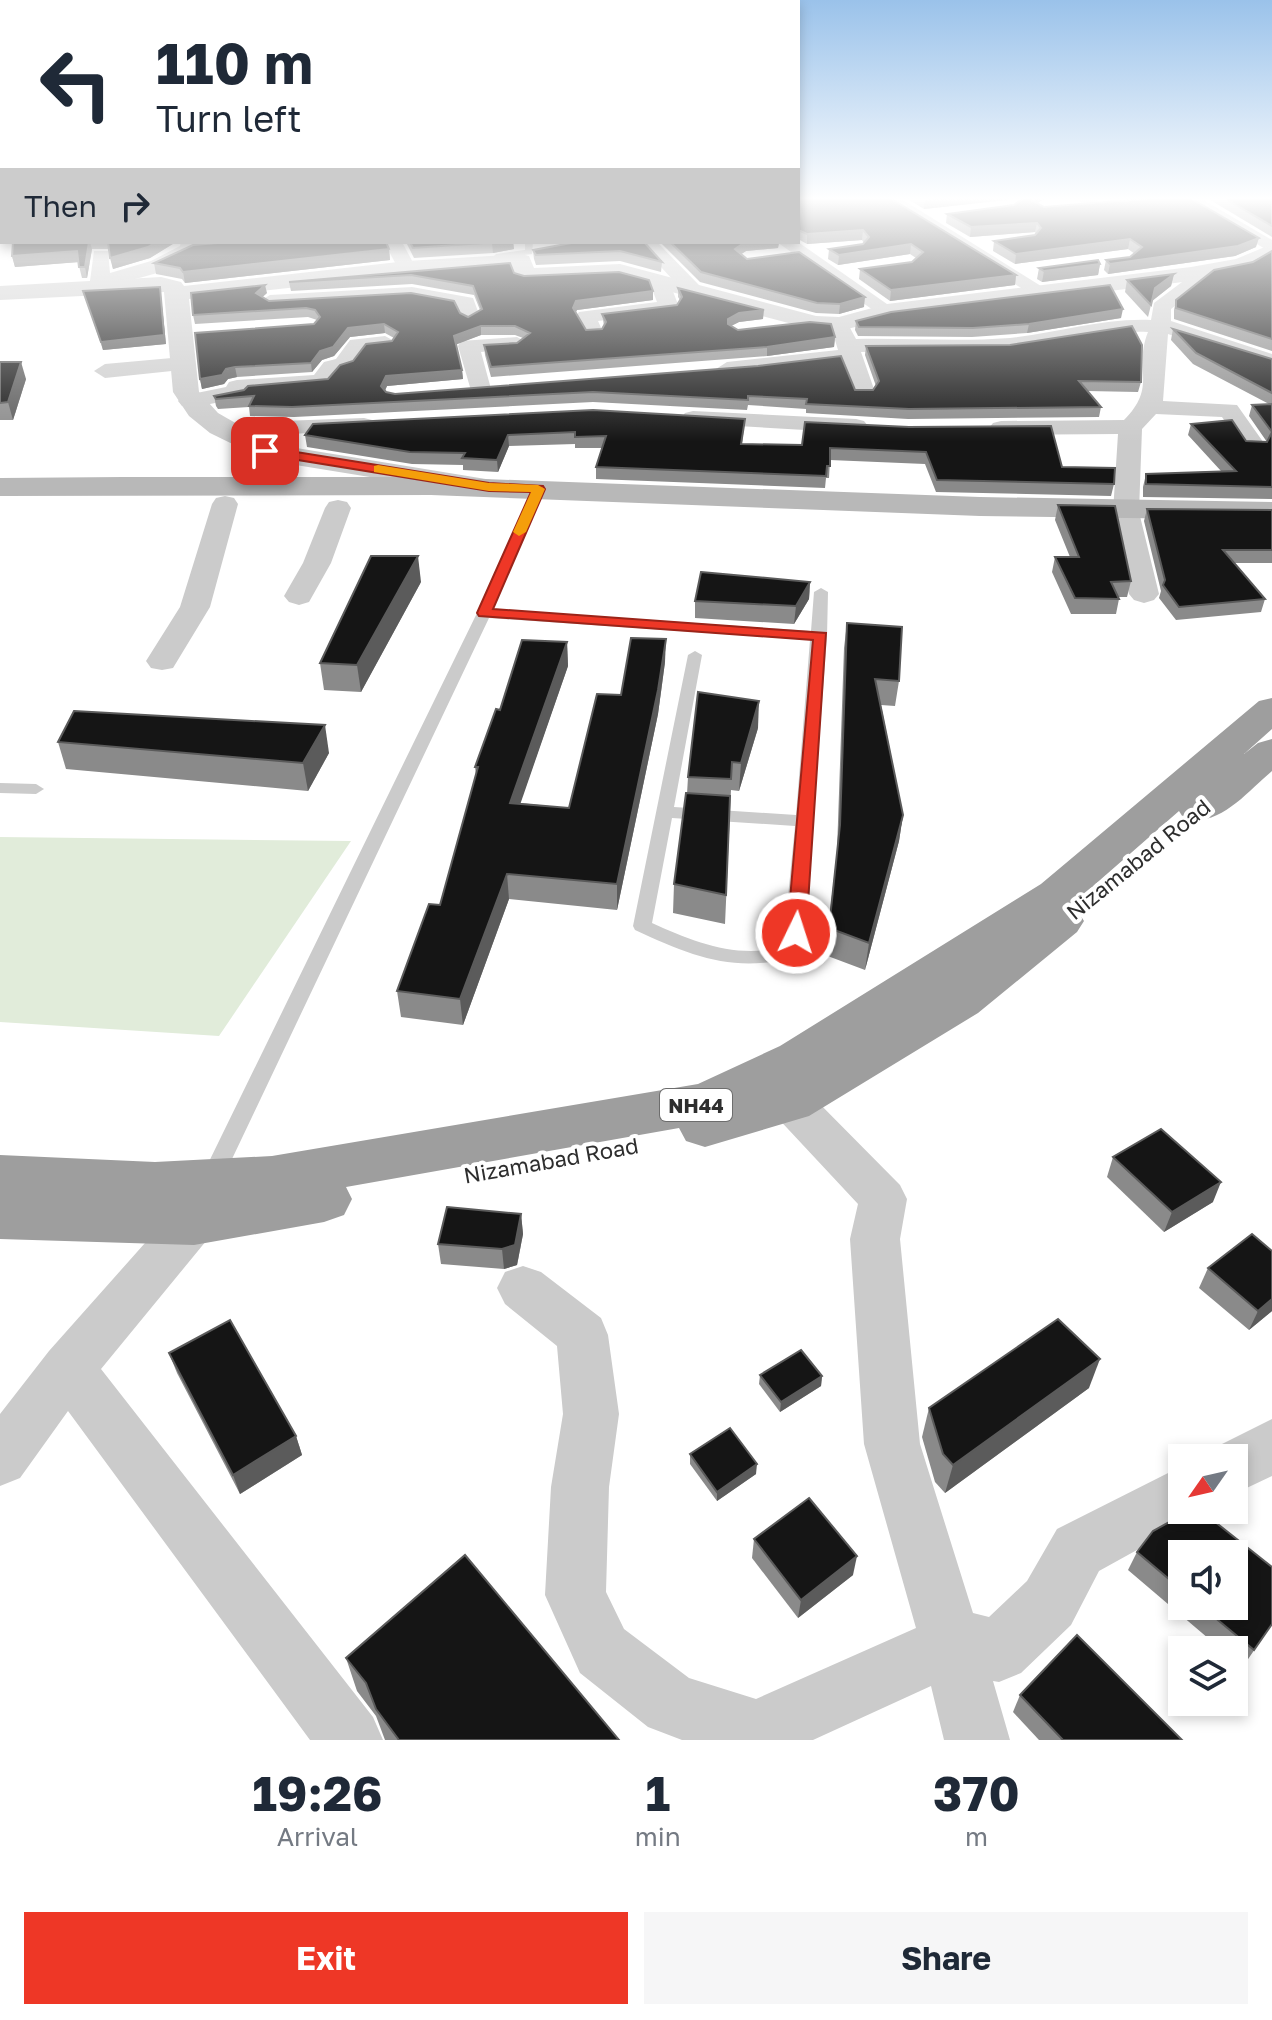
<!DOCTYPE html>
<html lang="en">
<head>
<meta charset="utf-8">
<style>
	body { margin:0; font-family:"Golos Text",sans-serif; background:#f6f6f7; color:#1f2937; height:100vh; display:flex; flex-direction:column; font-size:30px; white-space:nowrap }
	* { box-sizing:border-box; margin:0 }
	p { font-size:26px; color:#747a83 }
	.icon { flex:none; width:44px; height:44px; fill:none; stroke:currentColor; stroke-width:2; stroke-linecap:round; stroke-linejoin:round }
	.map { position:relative; height:1740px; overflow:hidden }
	.details { display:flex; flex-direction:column; background:#fff; flex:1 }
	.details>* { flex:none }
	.banner { position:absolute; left:0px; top:0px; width:800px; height:244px; box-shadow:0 4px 12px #0003; background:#fff; color:#1f2937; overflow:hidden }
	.needle { width:52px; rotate:236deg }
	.tools { position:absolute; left:1168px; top:1444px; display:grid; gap:16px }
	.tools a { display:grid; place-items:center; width:80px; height:80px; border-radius:0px; background:#fff; box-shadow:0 4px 12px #0003; font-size:40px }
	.pin { position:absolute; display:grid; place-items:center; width:68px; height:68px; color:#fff; margin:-34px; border-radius:16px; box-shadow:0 4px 12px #0006 }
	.me { position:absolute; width:88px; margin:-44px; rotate:4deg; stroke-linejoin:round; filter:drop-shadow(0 0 6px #0008) }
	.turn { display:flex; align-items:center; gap:28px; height:168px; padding:0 24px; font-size:36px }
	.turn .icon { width:104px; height:104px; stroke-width:2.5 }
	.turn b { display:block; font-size:56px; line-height:68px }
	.then { display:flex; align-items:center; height:76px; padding:0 24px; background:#0003; gap:16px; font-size:30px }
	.eta { display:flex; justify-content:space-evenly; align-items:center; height:136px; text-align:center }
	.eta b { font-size:48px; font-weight:700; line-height:56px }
	.action { display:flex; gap:16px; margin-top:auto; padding:16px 24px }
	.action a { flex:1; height:92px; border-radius:0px; background:#ee3726; color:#fff; font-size:32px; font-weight:700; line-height:92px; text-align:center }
	.action a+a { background:#f6f6f7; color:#1f2937 }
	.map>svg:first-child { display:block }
	.green { fill:#e1ecda }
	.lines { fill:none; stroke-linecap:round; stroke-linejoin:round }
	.service { fill:#cbcbcb; fill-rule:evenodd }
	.minor { fill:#cbcbcb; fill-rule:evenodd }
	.tertiary { fill:#cbcbcb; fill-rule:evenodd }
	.secondary { fill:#b8b8b8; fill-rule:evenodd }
	.trunk { fill:#9e9e9e; fill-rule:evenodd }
	.wall { fill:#8a8a8a; fill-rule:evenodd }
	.shaded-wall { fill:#5b5b5b }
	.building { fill:#151515; stroke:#5b5b5b; stroke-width:2 }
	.route { fill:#ee3726; stroke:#9b2419; stroke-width:2 }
	.slow { fill:#f59e0b }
	.labels { text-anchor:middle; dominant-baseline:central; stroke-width:8; stroke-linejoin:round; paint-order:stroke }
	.shield { fill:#fff; stroke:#6d6d6d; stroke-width:2 }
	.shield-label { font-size:20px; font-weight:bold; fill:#2e2e2e }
	.street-label { font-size:22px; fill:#2e2e2e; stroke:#fff }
</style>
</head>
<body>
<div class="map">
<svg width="1272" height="1740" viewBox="0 0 1272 1740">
	<rect width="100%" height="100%" fill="#fff"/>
	<!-- green -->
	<path class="green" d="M0,837L351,841L219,1036L0,1022Z"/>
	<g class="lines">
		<!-- service -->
		<g class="service">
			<path d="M525,242H533L532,254L502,258L492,265L488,262L496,254L525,250Z"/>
			<path d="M534,486L544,489L493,609L811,631L814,592L821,588L828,592L827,636L805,933L799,956C736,974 693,957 635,930L633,926L688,655L695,651L702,655L674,807L796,815L810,640L489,618L222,1180L219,1186L211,1189L203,1186L200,1180L477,613ZM672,818L795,826L783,947C736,959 694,942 652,923Z"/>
			<path d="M0,783L36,784L44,789L36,794L0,793Z"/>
		</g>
		<!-- minor -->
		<g class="minor">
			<path d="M880,198H900L1049,291L1039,297L1032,295Z"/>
			<path d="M1075,198H1095L1141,232L1132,237L1126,236Z"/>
			<path d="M1179,198H1200L1272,240V253Z"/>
			<path d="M181,242H199L198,248C176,274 132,279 100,287L90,281L94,251H108L110,273L151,261L180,246Z"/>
			<path d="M384,242H402L416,268L414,272H400Z"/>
			<path d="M638,242H657L698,284L701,288L698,292H684Z"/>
			<path d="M777,242H798L897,311L894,315H880Z"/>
			<path d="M1191,268L1209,279L1171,309V321L1272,354V368L1168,334L1163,401L1237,405L1266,446L1263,451H1245L1222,417L1156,414L1142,429L1139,512L1159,594L1154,600L1144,603L1134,600L1129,594L1113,512L1118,434L1001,435L993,433L989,428L993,423L1001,421L1124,420C1158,386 1133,370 1148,332C1099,330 1056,346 1008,351C959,355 910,351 861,352L875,392L872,397H856L843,362L727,376L716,369L727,362L838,350L832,330L842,324L849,326L856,339C907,338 959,342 1010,338C1058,333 1102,318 1151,320L1154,303L1186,279L1181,274Z"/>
			<path d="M659,275L669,281L679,307L676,311L598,321L603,332L600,336H586L576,316L579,312L657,302L649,281Z"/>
			<path d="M412,287L473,298L480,317L470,323L463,321L457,307L412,299L270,307L260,301L270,295Z"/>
			<path d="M385,336L396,342L393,347L365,351L352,369L340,372L329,386L248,393L245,397L190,408L182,406L178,401L182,396L226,387L229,382L237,380L314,375L324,362L336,359L350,340Z"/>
			<path d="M517,337L528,343L525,348L481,352L491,389L488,394H472L458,346L461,341Z"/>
			<path d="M183,357L191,359L194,364L191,369L105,378L94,371L105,364Z"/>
			<path d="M693,411L856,419L864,421L868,426L864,431L856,433L685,423L681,418L685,413Z"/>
			<path d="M364,418L372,420L376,425L372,430L227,437L218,435L215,430L218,425L227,423Z"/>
			<path d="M225,496L234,498L238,504L210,607L173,668L162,670L151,668L146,661L180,607L212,504L216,498Z"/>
			<path d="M338,500L347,502L351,508L331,563L309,602L299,605L289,602L284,596L303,563L325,508L329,502Z"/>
			<path d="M790,1085L806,1090L900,1185L907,1199L900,1239L920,1444L973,1613L989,1617L1027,1581L1057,1529L1182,1466V1510H1204L1202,1514L1099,1571L1071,1625L1021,1673L999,1682L993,1681L1010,1740H944L931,1686L813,1740H682L648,1727L580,1673L545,1595L551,1487L563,1414L557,1346L505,1304L497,1288L505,1272L523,1266L541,1272L601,1318L608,1335L619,1414L609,1487L606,1592L624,1629L689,1678L756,1699L916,1628L864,1444L850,1239L858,1204L774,1114L767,1102L774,1090Z"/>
			<path d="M194,1201L211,1207L219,1221L211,1235L101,1369L373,1717L383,1740H310L68,1411L20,1478L0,1486V1414L49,1351L177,1207Z"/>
			<path d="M1272,1419V1476L1234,1494V1458H1209L1214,1448Z"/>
		</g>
		<!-- tertiary -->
		<path class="tertiary" d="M1272,244V258L1250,269L1191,281L889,318L840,331L815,330L619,278L525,282L517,280L512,268L407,275L189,299L199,392L218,413L272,444L498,481L502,487L498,493L487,496L265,460L210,433L189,416L173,392L164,292L0,300V286L161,277L181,282L184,286L407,261L521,254L529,256L534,268L620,264L816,316L839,317L887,304L1191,267L1236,259Z"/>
		<!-- secondary -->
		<path class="secondary" d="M123,477H431L980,497L1272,502V520L980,516L431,495L0,496V478Z"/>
		<!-- trunk -->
		<path class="trunk" d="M1272,698V729L1244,754L1258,743L1272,739V771C1247,792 1219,828 1184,819L1179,811L1068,908L1077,910L1084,921L1077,932L978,1013L809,1116L705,1147L686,1141L679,1128L346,1187L352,1199L344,1215L324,1222L194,1245L0,1239V1155L155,1162L272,1156L698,1084L780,1046L1041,884L1259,701Z"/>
	</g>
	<!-- wall -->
	<g class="wall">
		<path d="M798,198L1016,275L1015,285L890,301L859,279L860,269L912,262L916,258L910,254L838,265L828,259L829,249L863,244L864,243L862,240L807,244L798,239Z"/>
		<path d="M906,198H1061L1042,200L1038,203L1044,207L1256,247L1235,256L1108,274L1104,270L1106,260L1130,257L1135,254L1128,249L1015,264L993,251L994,241L1035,235L1036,234L1035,232L970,237L946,223L947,214L1014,205L1020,201L1019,199L924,209Z"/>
		<path d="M1207,198H1272V237Z"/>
		<path d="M13,242H176L150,258L113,269L109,249H92L87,278H82L78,262L15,267L12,256Z"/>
		<path d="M406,242H513L514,249L493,253L414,258Z"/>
		<path d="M644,242L662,262L661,272L620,261L536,265L534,259L533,250Z"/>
		<path d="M660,242H779L778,248L746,251L741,254L747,259L864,307L839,314L816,313L700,282Z"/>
		<path d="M389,249L390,260L185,283L182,279L156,274L154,263Z"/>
		<path d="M1272,251V351L1174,319V310L1176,300Z"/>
		<path d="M510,263L514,273L524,276L653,300L577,310L576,312L586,330L602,329L604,326L602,314L677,305L680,300L678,297V288L763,319L739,322L731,326L738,330L835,337L834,347L767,356L491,377L485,355L484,345L517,343L523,338L515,335H481L456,344L462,370L463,379L387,386L385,391L386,392L395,394L873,390L876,386L865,355L866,346L1141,382L1138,392L1087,391L1101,407L1099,417L908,419L806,413V409L748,405L747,410L593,402L294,417L250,416L249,407L218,409L216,406L214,396L328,379L353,361L392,341L394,338L385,333L350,337L334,356L322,360L312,372L237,377L228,379L224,384L202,389L200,379L314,324L317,320L308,317L195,324L193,315L267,293L262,297L269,301L460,313L468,317L480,310L474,295L412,284L291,291L289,282Z"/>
		<path d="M1100,264L1098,275L1042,282L1037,279L1039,268Z"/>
		<path d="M1174,274L1171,286L1152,301L1148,317L1125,292L1127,280Z"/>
		<path d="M160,287L166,344L103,350L83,291Z"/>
		<path d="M1121,318L1027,333L972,337L858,336L855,330L856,321Z"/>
		<path d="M1173,329L1272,359V499L1143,497V487L1146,474L1221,471L1188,435L1191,424L1246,441L1267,442L1249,416L1252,405L1269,404L1193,364L1171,340Z"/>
		<path d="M0,362L26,379L13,420H0Z"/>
		<path d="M745,419L742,444L802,445L805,422L1062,467L1114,484L1111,496L936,492L925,464L830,460L829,478H826L825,488L596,479V467L602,448H575V444L509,446L498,472L463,470V465L412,464L307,447L305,435Z"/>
		<path d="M1058,505L1131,581L1127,597H1118L1119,599L1116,614H1071L1052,572L1055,557H1070L1055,520Z"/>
		<path d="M1147,509L1272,510V563H1234L1265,599L1261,612L1176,620L1159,598L1161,591L1144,521Z"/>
		<path d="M421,582L361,692L324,690L320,663Z"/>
		<path d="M810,582L809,599L794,624L695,618V601Z"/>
		<path d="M847,623L899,681L895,706L881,705L903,815L899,841L865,970L825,955L837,851L844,648Z"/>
		<path d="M567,642L568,666L520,803L569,808L621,695L665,662L658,714L617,910L509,899L463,1025L401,1017L397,991L440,905L476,775L475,767L500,710Z"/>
		<path d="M758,728L739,791L731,790L725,924L673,913L674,884L687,794L688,777Z"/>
		<path d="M58,742L329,753L308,791L66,769Z"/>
		<path d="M1113,1157L1213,1202L1164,1232L1107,1177Z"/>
		<path d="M521,1214L523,1234L517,1265L504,1269L441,1264L438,1244Z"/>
		<path d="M1272,1251V1311L1249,1330L1199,1288L1208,1268Z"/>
		<path d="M169,1353L296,1436L302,1455L240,1494L177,1373Z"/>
		<path d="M760,1375L822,1376L821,1386L780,1412L759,1384Z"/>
		<path d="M1089,1388L945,1493L935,1482L922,1437L929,1408Z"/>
		<path d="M690,1454L756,1474L717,1501L690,1464Z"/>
		<path d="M1191,1510H1200L1272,1567V1624L1242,1668L1234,1661V1650H1222L1128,1570L1137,1552L1153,1531ZM1182,1554H1234V1606H1182Z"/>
		<path d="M754,1539L853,1575L798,1618L752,1558Z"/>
		<path d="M346,1658L619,1740H385L376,1716L357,1691Z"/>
		<path d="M1020,1695L1182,1740H1039L1013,1712Z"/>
	</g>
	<!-- shaded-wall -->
	<g class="shaded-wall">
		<path d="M939,198H1020L924,209L925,200Z"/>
		<path d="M1034,198H1061L1042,200L1030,209L1032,200Z"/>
		<path d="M1037,223L1035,232L970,237L971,227Z"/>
		<path d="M863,230L862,240L807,244V234Z"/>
		<path d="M1259,238L1256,247L1235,256L1108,274L1110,264Z"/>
		<path d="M1130,239L1128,249L1015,264L1016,254Z"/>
		<path d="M89,242H90L92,249L87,278L85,267Z"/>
		<path d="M156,242H176L150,258L113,269L110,258Z"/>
		<path d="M498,242H513L514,249L493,253L492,243Z"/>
		<path d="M745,242H779L778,248L746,251L734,259L735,249Z"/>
		<path d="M911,244L910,254L838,265L839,255Z"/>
		<path d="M389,249L390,260L185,283L183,272Z"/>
		<path d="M77,251L80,262L15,267L12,256Z"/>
		<path d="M1100,264L1098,275L1042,282L1044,271Z"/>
		<path d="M1174,274L1171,286L1152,301L1155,288Z"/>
		<path d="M1016,275L1015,285L890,301L891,290Z"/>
		<path d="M265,285L267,293L257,302L256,293Z"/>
		<path d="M160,287L166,344L103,350L101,342Z"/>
		<path d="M653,291V300L577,310L573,317V308L576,301Z"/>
		<path d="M865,297L864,307L839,314L840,304Z"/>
		<path d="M1123,309L1121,318L1027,333L1029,324Z"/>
		<path d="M764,310L763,319L739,322L727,328L728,319L739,313Z"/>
		<path d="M384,324L385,333L350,337L334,356L322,360L312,372L311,363L320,351L348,328Z"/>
		<path d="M481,326V335L455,345L454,336Z"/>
		<path d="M835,337L834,347L767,356V347Z"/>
		<path d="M21,362L26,379L13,420L8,402Z"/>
		<path d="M235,367L237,377L228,379L224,384L202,389L200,379Z"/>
		<path d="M462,370L463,379L387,386L382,396L381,386L386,376Z"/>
		<path d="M508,435L509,446L498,472L497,460Z"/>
		<path d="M418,556L421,582L361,692L357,665Z"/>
		<path d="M810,582L809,599L794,624L796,606Z"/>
		<path d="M666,639L665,662L658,714L617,910V884Z"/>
		<path d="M567,642L568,666L512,828L510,803Z"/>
		<path d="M759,701L758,728L739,791L741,763Z"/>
		<path d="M325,725L329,753L308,791L303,763Z"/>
		<path d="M903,815L899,841L865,970L869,943Z"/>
		<path d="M507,874L509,899L463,1025L460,999Z"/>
		<path d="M1221,1182L1213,1202L1164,1232L1172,1212Z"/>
		<path d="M521,1214L523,1234L517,1265L504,1269L502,1249Z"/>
		<path d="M1272,1299V1311L1249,1330L1258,1311Z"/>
		<path d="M1100,1359L1089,1388L945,1493L953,1465Z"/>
		<path d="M822,1376L821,1386L780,1412L781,1402Z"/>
		<path d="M296,1436L302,1455L240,1494L233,1475Z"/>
		<path d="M757,1464L756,1474L717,1501V1492Z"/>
		<path d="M857,1556L853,1575L798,1618L801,1600Z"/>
	</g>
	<!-- building -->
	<g class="building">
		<path d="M798,198H890L1016,275L891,290L860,269L912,262L923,252L911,244L839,255L829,249L863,244L869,237L863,230L807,234L798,230Z"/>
		<path d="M1023,198H1034L1032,200L1044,207L1154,198H1190L1259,238L1238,246L1110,264L1106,260L1130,257L1142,247L1130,239L1016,254L994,241L1035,235L1041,228L1037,223L971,227L947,214L1014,205Z"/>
		<path d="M1224,198H1272V226Z"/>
		<path d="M13,242H89L85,267H79L77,251L12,256Z"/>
		<path d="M108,242H156L148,247L110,258Z"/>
		<path d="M230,242H386L389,249L183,272L180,268L154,263L193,245Z"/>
		<path d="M410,242H498L413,248Z"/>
		<path d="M577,242H644L662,262L620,251L536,255L533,250Z"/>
		<path d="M670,242H745L735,249L747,259L799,252L865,297L840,304L817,303L701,272Z"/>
		<path d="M1272,251V339L1176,308V300L1214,270L1253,262Z"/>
		<path d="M1098,260L1100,264L1044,271L1039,268Z"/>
		<path d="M510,263L514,273L524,276L619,272L649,280L653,291L576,301L573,308L586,330L602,329L606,322L602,314L677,305L682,297L678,288L764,310L739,313L728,319V324L738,330L810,322L831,324L835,337L767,347L491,367L484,345L517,343L530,333L515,326H481L454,336L462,370L386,376L381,386L386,392L395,394L758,366L841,356L855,390H873L879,381L866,346L1010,345L1132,326L1142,345L1141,382L1079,381L1101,407L909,409L806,404L807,399L748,396V400L593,392L292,407L249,406L254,396L216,399L214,396L244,390L248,386L328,379L340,365L353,361L366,344L392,341L398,332L384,324L348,328L333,347L320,351L311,363L235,367L226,369L222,375L200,379L195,333L314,324L320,317L315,310L306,308L193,315L191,293L265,285L256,293L269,301L411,293L454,301L460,313L468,317L482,309L473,286L411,275L289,282Z"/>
		<path d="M1174,274L1155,288L1151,305L1127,280Z"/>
		<path d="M1110,285L1123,309L1029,324L973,328L859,327L856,321L891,312Z"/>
		<path d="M160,287L164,335L101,342L83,291Z"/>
		<path d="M1173,329L1272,359V393L1196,353Z"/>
		<path d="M0,362H21L8,402L0,403Z"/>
		<path d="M1272,404V487L1146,484V474L1236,471L1191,424L1232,420L1246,441L1267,442L1272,432L1252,405Z"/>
		<path d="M593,410L745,419L741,444L802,445L805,422L909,427L1051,426L1062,467L1115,468L1114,484L937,480L926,452L830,448V466H827L826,476L596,467L606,436L575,437V432L508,435L497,460L462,458L465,453L410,452L305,435L313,424Z"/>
		<path d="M1058,505L1115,506L1131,581L1111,582L1119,599L1075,598L1055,557H1079Z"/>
		<path d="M1147,509L1272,510V550H1223L1265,599L1179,607L1163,585L1165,580Z"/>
		<path d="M371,556H418L357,665L320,663Z"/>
		<path d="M701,572L810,582L796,606L695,601Z"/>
		<path d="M847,623L902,627L899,681L875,679L903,815L869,943L829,928L840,825Z"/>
		<path d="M631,638L666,639L658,690L617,884L507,874L460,999L397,991L429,904L440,905L478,767H475L496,709L500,710L522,640L567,642L510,803L569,808L597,694L621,695Z"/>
		<path d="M698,692L759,701L741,763L732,762L731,779L688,777Z"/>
		<path d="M74,711L325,725L303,763L58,742Z"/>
		<path d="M686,793L730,796L726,895L674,884Z"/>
		<path d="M1161,1129L1221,1182L1172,1212L1113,1157Z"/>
		<path d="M447,1207L521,1214L515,1245L502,1249L438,1244Z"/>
		<path d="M1252,1234L1272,1251V1299L1258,1311L1208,1268Z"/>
		<path d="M1058,1319L1100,1359L953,1465L943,1454L929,1408Z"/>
		<path d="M230,1320L296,1436L233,1475L169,1353Z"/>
		<path d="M801,1350L822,1376L781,1402L760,1375Z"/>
		<path d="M730,1428L757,1464L717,1492L690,1454Z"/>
		<path d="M809,1498L857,1556L801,1600L754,1539Z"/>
		<path d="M1191,1510H1200L1272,1567V1624L1254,1650L1201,1606H1234V1554H1182V1590L1137,1552L1153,1531Z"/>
		<path d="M465,1555L619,1740H399L376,1709L366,1683L346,1658Z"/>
		<path d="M1077,1635L1182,1740H1063L1020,1695Z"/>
	</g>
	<!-- sky -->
	<linearGradient id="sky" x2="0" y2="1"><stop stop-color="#9ac2ea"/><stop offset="0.45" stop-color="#fff"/><stop offset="1" stop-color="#fff" stop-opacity="0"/></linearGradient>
	<rect width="1272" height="442" fill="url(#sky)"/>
	<!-- route -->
	<path class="route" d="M265,447L489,483L543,486L545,489L493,609L826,633L806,933L803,938L796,940L787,933L813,640L479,616L477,613L531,492L489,491L261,454L259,451Z"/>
	<!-- slow -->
	<path class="slow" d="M378,465L489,483L538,485L545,489L526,532L519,536L513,532L531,492L489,491L374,472V466Z"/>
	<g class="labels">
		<!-- shield labels -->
		<rect class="shield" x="660" y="1089" width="72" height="32" rx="6"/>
		<g class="shield-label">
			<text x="696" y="1105">NH44</text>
		</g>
		<!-- street labels -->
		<g class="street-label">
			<text transform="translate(1138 859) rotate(-39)">Nizamabad Road</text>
			<text transform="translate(551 1160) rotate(-10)">Nizamabad Road</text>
		</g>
	</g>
</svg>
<div class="tools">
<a><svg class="needle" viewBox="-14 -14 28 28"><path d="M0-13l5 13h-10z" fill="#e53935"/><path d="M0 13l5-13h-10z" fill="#747a83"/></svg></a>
<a><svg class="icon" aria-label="sound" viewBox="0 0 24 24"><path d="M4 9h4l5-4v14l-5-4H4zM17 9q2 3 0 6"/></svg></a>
<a><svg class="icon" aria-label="layers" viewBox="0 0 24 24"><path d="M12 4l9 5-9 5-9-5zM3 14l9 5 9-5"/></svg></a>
</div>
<div class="pin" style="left:265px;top:451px;background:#d93025"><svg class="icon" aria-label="arrive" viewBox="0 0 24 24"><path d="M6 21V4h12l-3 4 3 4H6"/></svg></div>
<svg class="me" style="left:796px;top:933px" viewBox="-20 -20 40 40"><circle r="17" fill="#ee3726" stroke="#fff" stroke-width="3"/><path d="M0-11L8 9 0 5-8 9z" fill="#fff"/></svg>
<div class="banner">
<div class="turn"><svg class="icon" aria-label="left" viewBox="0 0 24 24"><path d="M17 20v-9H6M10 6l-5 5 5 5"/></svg><div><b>110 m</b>Turn left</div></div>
<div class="then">Then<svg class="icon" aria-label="right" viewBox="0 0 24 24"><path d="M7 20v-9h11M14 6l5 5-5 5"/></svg></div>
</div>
</div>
<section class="details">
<div class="eta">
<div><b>19:26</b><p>Arrival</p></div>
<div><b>1</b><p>min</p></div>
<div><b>370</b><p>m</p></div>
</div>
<div class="action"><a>Exit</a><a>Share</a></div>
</section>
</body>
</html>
